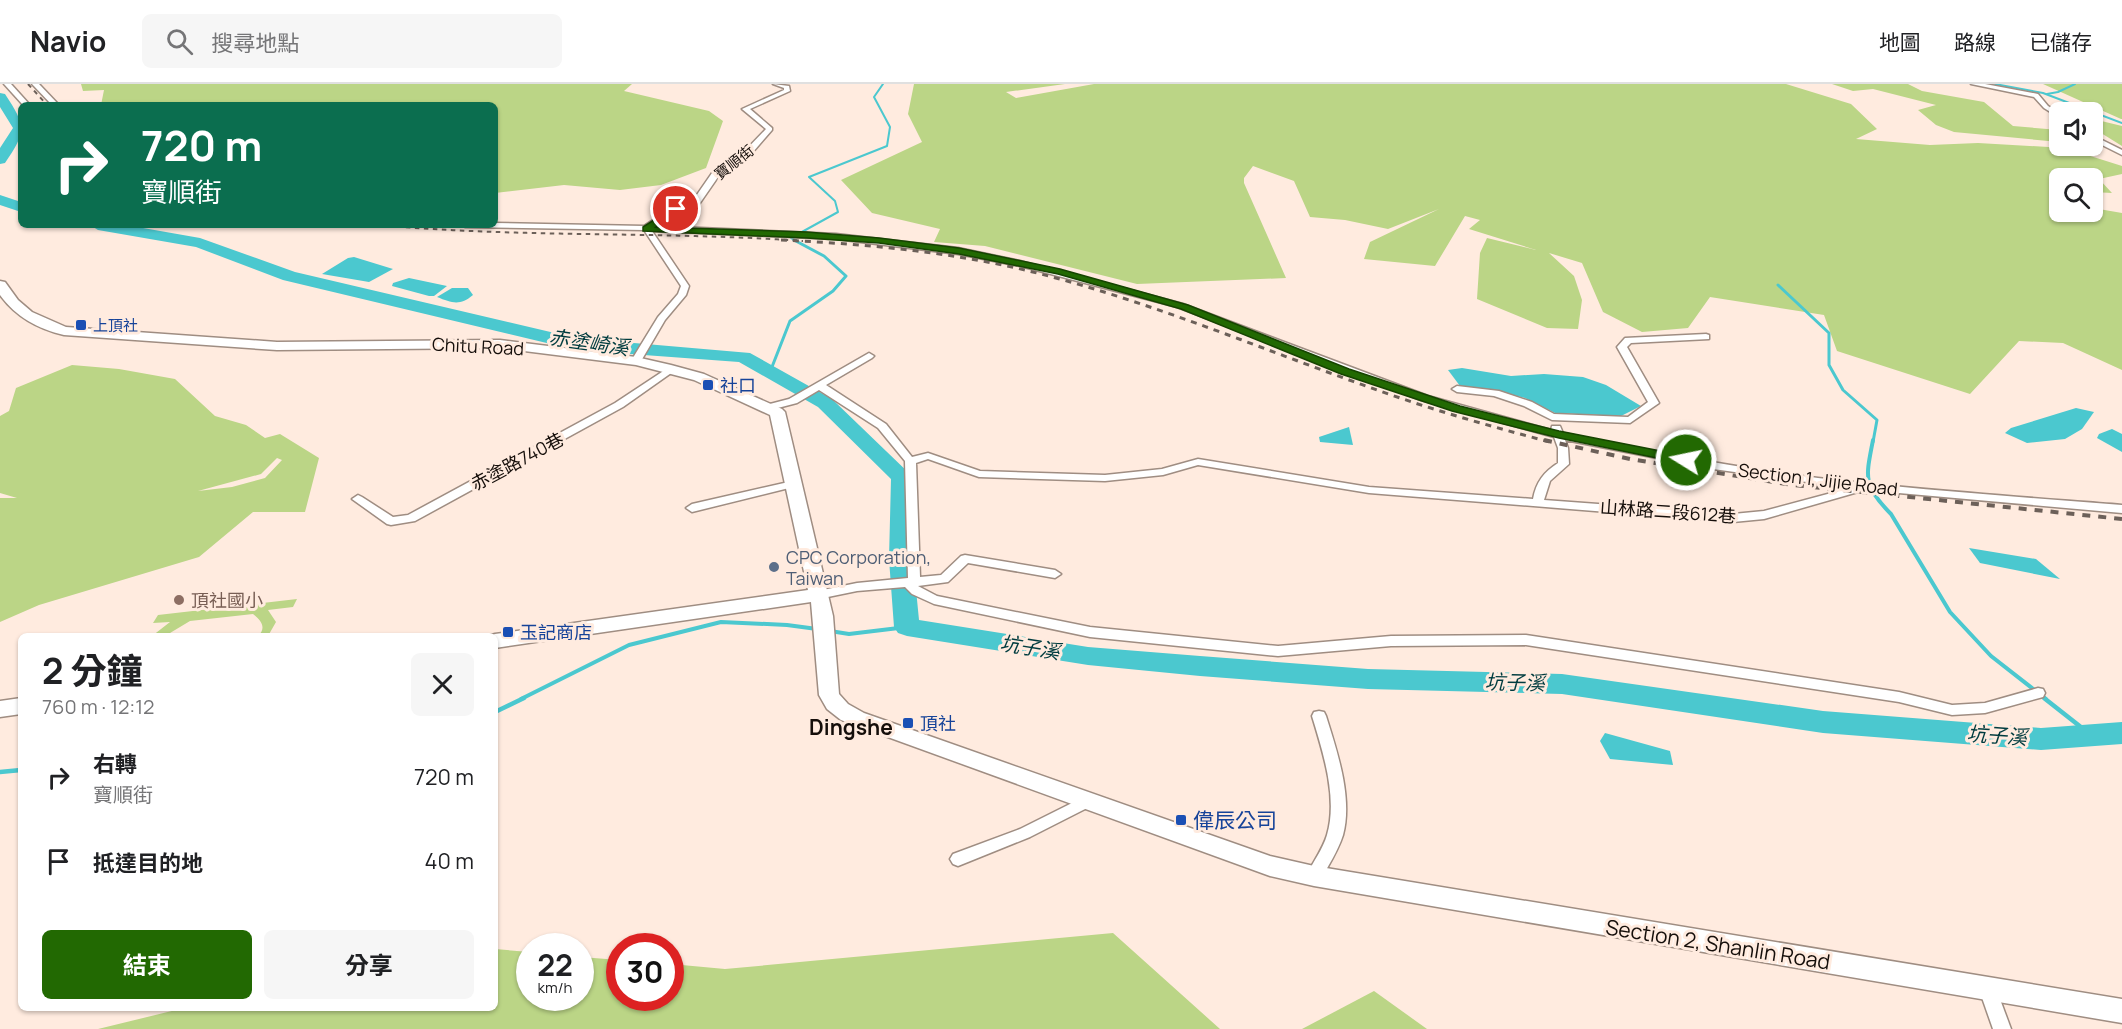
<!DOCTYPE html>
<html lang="zh-TW">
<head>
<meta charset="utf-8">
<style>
	body { margin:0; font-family:Manrope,"Noto Sans TC",sans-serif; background:#f6f6f6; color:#202124; height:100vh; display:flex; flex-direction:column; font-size:22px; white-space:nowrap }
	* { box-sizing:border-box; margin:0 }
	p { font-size:20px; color:#757577 }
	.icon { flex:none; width:33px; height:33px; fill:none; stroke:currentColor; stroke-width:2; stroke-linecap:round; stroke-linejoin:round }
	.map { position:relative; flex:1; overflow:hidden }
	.sheet { position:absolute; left:18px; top:549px; width:480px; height:378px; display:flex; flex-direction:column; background:#fff; border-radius:9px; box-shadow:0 2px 4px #0004 }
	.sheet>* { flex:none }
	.hud { position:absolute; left:18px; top:18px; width:480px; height:126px; border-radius:9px; box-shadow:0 2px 4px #0004; background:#0b6e4f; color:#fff; overflow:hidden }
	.buttons { position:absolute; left:2049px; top:18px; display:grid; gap:12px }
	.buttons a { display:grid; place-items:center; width:54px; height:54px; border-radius:9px; background:#fff; box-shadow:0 2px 4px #0004; font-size:30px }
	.speed { position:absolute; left:516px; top:849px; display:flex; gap:12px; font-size:30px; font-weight:700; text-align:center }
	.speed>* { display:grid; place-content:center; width:78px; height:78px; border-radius:50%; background:#fff; box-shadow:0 2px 4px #0004; line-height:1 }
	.speed small { font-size:15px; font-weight:400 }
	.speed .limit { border:9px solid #d22; background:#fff; color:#111 }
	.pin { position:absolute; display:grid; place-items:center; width:51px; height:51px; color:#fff; margin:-26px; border:3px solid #fff; border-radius:50%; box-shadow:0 2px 6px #0007 }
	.me { position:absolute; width:66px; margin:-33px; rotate:280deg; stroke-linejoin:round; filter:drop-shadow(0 0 4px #0008) }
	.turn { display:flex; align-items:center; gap:21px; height:126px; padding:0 24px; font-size:27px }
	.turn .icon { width:78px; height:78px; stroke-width:2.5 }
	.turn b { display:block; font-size:42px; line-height:51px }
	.round { display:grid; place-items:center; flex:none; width:63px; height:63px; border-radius:9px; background:#f6f6f6 }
	.summary { display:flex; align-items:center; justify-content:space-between; height:102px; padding:0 24px }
	h1 { font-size:36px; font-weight:700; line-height:45px }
	.primary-button { display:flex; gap:12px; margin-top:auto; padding:12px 24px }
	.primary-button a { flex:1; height:69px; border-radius:9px; background:#226902; color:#fff; font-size:24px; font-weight:700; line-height:69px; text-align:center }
	.primary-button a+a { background:#f6f6f6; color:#202124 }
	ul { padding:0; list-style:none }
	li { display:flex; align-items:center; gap:18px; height:84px; padding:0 24px }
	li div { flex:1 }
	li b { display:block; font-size:22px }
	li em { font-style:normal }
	header { display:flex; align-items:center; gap:36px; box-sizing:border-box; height:84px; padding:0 30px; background:#fff; border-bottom:2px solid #e0e0e0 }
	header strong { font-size:28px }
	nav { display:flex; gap:33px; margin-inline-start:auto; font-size:21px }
	.search { width:420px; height:54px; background:#f6f6f6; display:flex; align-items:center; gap:15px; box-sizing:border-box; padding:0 21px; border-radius:9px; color:#757577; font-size:22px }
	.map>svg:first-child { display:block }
	.green { fill:#bbd586; fill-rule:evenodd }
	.water { fill:#4bc8cf }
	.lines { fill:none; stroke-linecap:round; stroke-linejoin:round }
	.stream-far3 { stroke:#4bc8cf; stroke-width:2 }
	.stream-far2 { stroke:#4bc8cf; stroke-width:3 }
	.stream-far1 { stroke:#4bc8cf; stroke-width:4 }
	.stream { stroke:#4bc8cf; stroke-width:4.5 }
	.river { fill:#4bc8cf; fill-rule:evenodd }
	.street-casing { stroke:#9f8d82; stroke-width:3 }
	.secondary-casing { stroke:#9f8d82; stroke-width:3 }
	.street { fill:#fff; fill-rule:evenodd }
	.secondary { fill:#fff; fill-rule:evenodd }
	.rail-far2 { stroke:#6c6059; stroke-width:2; stroke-dasharray:4.5 4.5; stroke-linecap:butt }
	.rail-far1 { stroke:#6c6059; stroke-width:3; stroke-dasharray:6 6; stroke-linecap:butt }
	.rail { stroke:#6c6059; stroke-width:4; stroke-dasharray:8 8; stroke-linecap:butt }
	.route { fill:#226902; stroke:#164401; stroke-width:1.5 }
	.transit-dot { fill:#1a4fb4; stroke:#ffebdf; stroke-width:2 }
	.service-dot { fill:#5c6f8a; stroke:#ffebdf; stroke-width:2 }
	.education-dot { fill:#8d6e63; stroke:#ffebdf; stroke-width:2 }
	.labels { text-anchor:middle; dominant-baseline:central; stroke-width:6; stroke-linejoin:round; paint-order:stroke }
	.far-street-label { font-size:15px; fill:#150e0a; stroke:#ffebdf }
	.far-transit-label { font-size:15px; fill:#164399; stroke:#ffebdf; text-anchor:start }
	.street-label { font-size:18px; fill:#150e0a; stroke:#ffebdf }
	.transit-label { font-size:18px; fill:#164399; stroke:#ffebdf; text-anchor:start }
	.service-label { font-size:18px; fill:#4e5e75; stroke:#ffebdf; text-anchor:start }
	.education-label { font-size:18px; fill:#785e54; stroke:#ffebdf; text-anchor:start }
	.water-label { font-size:20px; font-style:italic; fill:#003c3f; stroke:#ffebdf }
	.quarter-label { font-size:21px; font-weight:bold; fill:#150e0a; stroke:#ffebdf }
	.near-transit-label { font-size:21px; fill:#164399; stroke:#ffebdf; text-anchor:start }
	.near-street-label { font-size:21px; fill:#150e0a; stroke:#ffebdf }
</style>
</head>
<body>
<header>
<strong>Navio</strong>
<div class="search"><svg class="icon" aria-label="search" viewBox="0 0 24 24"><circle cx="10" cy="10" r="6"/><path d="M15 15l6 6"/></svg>搜尋地點</div>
<nav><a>地圖</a><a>路線</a><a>已儲存</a></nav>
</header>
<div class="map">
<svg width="2122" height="945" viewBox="0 0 2122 945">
	<rect width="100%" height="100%" fill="#ffebdf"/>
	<!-- green -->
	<g class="green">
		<path d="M81,0H632L624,7L709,27L723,37L706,84L661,101L620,106L564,101L495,109V21H101L104,6L83,7Z"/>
		<path d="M914,0H1065L1006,8L1016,14L1094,0H1786L1851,20L1877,45L1856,55L1930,61L1978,59L2065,64L2122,82V90L2099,95L2112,109L2093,108L2092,94H2060L2059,106H2051L2059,111L2060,128H2092L2093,124L2122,129V286L2063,259L2019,257L1970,310L1837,267L1824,231L1710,213L1688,244L1642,248L1603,228L1582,179L1549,169L1574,192L1582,216L1578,245L1547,244L1477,215L1480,169L1487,154L1536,166L1469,145L1480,136L1465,132L1435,182L1364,175L1370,158L1439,125L1388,145L1345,136L1310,133L1294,97L1253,82L1244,94V99L1286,194L1137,200L985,162L934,158L940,145L872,129L841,96L922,58L908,30Z"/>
		<path d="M1832,0H1908L1922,7L1984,18L2013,42L2059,46V58L1954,48L1936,41L1918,26L1936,21L1873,5L1853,7Z"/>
		<path d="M2043,0H2122V35H2121Z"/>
		<path d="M2093,35L2122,42V62L2093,44Z"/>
		<path d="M72,281L119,285L175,295L215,332L246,341L265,354L280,350L319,374L305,428H253L199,473L39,521L0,538V414H17L0,409V332L9,327L16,304ZM277,374L282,376L265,394L232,403L198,407L261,390Z"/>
		<path d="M297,515L293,523L268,526L276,538L268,552H258C267,544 261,536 253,530L190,537L165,552H152L170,538L153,539L158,531Z"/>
		<path d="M1113,849L1220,945H98L184,924H495V865L529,868L530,914H580L581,873L619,876L620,914H670L671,880L725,885Z"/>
		<path d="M1374,907L1427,945H1302Z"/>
	</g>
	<!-- water -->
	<g class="water">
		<path d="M354,173L393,185L369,198L322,190L348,174Z"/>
		<path d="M409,194L447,202L434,212H429L392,202L393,199Z"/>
		<path d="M452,204H468L473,211C460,222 452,219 437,213Z"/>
		<path d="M1462,284L1511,292L1544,290L1583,293L1606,301L1641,322L1621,332L1555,329L1525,314L1497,307L1460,302L1448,286Z"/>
		<path d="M2076,324L2094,328L2082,345L2065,355L2027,359L2005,349L2011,344Z"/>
		<path d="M1349,343L1353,361L1320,358L1319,353Z"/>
		<path d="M2112,345L2122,350V368L2097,354L2099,350Z"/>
		<path d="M1969,464L2036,475L2060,495L1980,479Z"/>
		<path d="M1605,649L1670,667L1673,681L1610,675L1600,657Z"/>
	</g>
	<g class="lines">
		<!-- stream-far3 -->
		<g class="stream-far3">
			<path d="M1995,0L2043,9L2122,39"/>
			<path d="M2047,10L2058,8L2075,0"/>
			<path d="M797,157L791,154L838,128L835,117L809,93L887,62L890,43L874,13L883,0"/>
		</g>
		<!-- stream-far2 -->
		<g class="stream-far2">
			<path d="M1778,201L1829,249V281L1843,306L1877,336L1873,358"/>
			<path d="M770,288L790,237L833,207L846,192L824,172L794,156"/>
		</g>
		<!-- stream-far1 -->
		<g class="stream-far1">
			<path d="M1873,356C1866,393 1862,401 1891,430L1950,528L1991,572L2046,615"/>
			<path d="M830,547L849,550L907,543"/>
			<path d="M521,615L629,561L721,538L787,541L817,545"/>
		</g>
		<!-- stream -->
		<g class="stream">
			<path d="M2044,614L2091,651"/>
			<path d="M495,628L524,614"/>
			<path d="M0,688L21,686"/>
		</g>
		<!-- river -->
		<g class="river">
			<path d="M0,9L5,10C26,42 27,47 5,79L0,80V64L13,44L0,23Z"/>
			<path d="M0,111L21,118V128L0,121Z"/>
			<path d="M90,141H126L200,154L295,188L576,254L750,269L832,315L913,393V475L919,536L1088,563L1200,572L1368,585L1562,590L1823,627L2041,644L2122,638V660L2041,666L1823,649L1562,610L1368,605L1200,592L1088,581L907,552L898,549L894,543L889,475L891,395L818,323L739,278L576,266L283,196L196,163L98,146Z"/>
		</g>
		<defs>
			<g id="street">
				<path d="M4,0H11L30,21H23Z"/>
				<path d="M32,0H39L59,21H52Z"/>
				<path d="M773,0L789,2L790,7L750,25L772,44V46L746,76L718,93L700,119L679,127L655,142L836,150L958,164L1020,177L1183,220L1428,312L1551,346L1552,342H1560L1563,349C1647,367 1732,383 1818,394C1919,406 2021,413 2122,421V429L1865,406L1764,435L1733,438L1369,409L1198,381L1163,391L1105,397L979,393L928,375L916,379L920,493L941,491L961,472L965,471L1055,486L1061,490L1055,494L968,479L948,498L918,502L937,512L1090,543L1278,562L1391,552L1526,551L1899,608L1952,621L1985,619L2038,604L2043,605L2045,609L2043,613L1985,629L1952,631L1899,618L1526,561L1391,562L1278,572L1090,553L934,520L912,510L905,503L857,507L818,515L814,514L812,511L814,508L818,507L857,499L908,494L905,377L878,344L819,306L797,319L770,326L765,323L766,321L789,315L869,269L874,272L872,274L826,301L886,340L912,373L928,369L980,387L1105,391L1162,385L1198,375L1369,403L1533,415C1536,398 1544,388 1558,379V364L1554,353L1421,316L1177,223L1020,182L958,170L836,155L652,147L689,202L686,211L665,236L641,277L636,280L631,277L658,233L678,210L681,202L644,146L465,143L461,141H495V139L644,142L673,123L694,115L712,89L740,72L766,45L742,25L784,6V4ZM1565,356L1713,385L1850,404L1764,427L1733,430L1544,416L1550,397L1569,380L1568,364Z"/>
				<path d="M1971,0H1985L2038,10L2048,22L2060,29V34L2044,24L2034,13Z"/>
				<path d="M2092,51L2122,66V71L2092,56Z"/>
				<path d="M1706,250L1709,251V255L1631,259L1627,263L1659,319L1630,339L1552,336L1524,322L1494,312L1457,308L1452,305L1457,302L1499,307L1532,318L1554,330L1628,333L1648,318L1617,263L1625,254Z"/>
				<path d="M671,282L676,285L674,287L623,323L415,437L391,441L387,440L352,415L358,411L362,413L393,433L408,431L615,319Z"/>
				<path d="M793,397L799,400L797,402L692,428L686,424L692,420Z"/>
				<path d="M1319,627L1324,628L1326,632C1337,667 1353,714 1343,751C1338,767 1328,782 1320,797L1314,799L1308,797L1306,792C1313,778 1323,765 1327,751C1338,714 1323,668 1312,632L1314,628Z"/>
				<path d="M1088,711L1093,713L1095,717L1093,721L1030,753L958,782L953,780L950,775L953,770L1020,745Z"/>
				<path d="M1988,897L1994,899L2011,945H1993L1979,905L1982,899Z"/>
			</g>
			<g id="secondary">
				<path d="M0,197L5,198L18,216L32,228L66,243L277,258L500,256L636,273L671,281L704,290L782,325L785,328L833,532L839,610L848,620L864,629L1270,772L1314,782L2122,915V939L1314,802L1270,792L841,636L827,625L819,611L811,518L495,564V552H488L495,550L808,506L770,331L694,296L667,289L636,281L500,264L277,266L64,251C38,245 16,233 0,211Z"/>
				<path d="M21,614V630L0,633V617Z"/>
			</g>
		</defs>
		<!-- street casing -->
		<use href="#street" class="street-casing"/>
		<!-- secondary casing -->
		<use href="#secondary" class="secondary-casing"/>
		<!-- street -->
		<use href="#street" class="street"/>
		<!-- secondary -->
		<use href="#secondary" class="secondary"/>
		<!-- rail-far2 -->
		<g class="rail-far2">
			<path d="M28,0L47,21"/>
			<path d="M379,141C520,154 662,147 803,157"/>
		</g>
		<!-- rail-far1 -->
		<path class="rail-far1" d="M781,156C866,160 954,168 1037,189C1155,219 1266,267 1380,307C1436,327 1493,343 1550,358"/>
		<!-- rail -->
		<path class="rail" d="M1544,356L1630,375L1793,401L2122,435"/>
	</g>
	<!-- route -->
	<path class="route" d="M676,122L680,125L679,127L656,143L807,148L879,154L959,164L1060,185L1188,221L1349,285L1460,322L1559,347L1686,372L1692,376L1686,380L1559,354L1452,327L1341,290L1181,225L1058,190L959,170L879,159L807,154L643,147V143Z"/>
	<!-- markers -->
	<g class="transit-dot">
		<rect x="75" y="235" width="12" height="12" rx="3"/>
		<rect x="702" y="295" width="12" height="12" rx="3"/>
		<rect x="502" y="542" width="12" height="12" rx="3"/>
		<rect x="902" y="633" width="12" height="12" rx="3"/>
		<rect x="1175" y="730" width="12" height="12" rx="3"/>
	</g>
	<circle class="service-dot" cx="774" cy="483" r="6"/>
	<circle class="education-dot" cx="179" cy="516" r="6"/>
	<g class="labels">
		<!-- far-street labels -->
		<g class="far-street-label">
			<text transform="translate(734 78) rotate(-38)">寶順街</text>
		</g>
		<!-- far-transit labels -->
		<g class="far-transit-label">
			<text x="93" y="241">上頂社</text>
		</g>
		<!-- street labels -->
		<g class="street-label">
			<text transform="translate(478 262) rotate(3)">Chitu Road</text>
			<text transform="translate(517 377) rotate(-28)">赤塗路740巷</text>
			<text transform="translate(1818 395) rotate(7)">Section 1, Jijie Road</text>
			<text transform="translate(1668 427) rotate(4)">山林路二段612巷</text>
		</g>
		<!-- transit labels -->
		<g class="transit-label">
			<text x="720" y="301">社口</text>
			<text x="520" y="548">玉記商店</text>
			<text x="920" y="639">頂社</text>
		</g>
		<!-- service labels -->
		<g class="service-label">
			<text x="786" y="473">CPC Corporation,<tspan x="786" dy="21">Taiwan</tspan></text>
		</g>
		<!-- education labels -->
		<g class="education-label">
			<text x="191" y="516">頂社國小</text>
		</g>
		<!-- water labels -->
		<g class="water-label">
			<text transform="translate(589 258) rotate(8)">赤塗崎溪</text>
			<text transform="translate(1030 563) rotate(9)">坑子溪</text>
			<text transform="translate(1515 598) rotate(1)">坑子溪</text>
			<text transform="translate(1997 651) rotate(4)">坑子溪</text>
		</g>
		<!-- quarter labels -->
		<g class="quarter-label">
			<text x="851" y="643">Dingshe</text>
		</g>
		<!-- near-transit labels -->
		<g class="near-transit-label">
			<text x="1193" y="736">偉辰公司</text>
		</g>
		<!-- near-street labels -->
		<g class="near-street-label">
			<text transform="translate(1718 860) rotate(9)">Section 2, Shanlin Road</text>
		</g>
	</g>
</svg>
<div class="buttons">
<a><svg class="icon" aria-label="sound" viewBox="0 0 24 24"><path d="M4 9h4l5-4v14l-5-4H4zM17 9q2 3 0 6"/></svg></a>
<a><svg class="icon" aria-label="search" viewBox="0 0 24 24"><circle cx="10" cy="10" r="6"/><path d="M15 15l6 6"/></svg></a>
</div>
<div class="speed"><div>22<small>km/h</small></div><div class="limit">30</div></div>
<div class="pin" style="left:676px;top:125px;background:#d93025"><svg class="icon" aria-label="arrive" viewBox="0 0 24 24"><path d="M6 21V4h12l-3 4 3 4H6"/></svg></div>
<svg class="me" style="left:1686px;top:376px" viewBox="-20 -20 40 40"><circle r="17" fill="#226902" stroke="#fff" stroke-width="3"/><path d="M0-11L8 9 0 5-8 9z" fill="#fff"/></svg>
<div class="hud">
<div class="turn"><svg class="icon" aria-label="right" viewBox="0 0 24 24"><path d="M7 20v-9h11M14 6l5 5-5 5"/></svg><div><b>720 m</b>寶順街</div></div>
</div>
<section class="sheet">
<div class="summary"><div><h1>2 分鐘</h1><p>760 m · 12:12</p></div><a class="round"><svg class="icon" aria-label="close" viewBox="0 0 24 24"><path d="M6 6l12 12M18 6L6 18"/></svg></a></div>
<ul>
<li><svg class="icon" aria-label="right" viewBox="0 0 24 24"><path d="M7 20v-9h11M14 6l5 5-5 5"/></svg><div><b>右轉</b><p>寶順街</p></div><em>720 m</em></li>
<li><svg class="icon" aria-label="arrive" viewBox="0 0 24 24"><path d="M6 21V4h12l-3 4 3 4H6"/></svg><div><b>抵達目的地</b></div><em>40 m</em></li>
</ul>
<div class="primary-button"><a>結束</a><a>分享</a></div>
</section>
</div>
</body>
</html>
